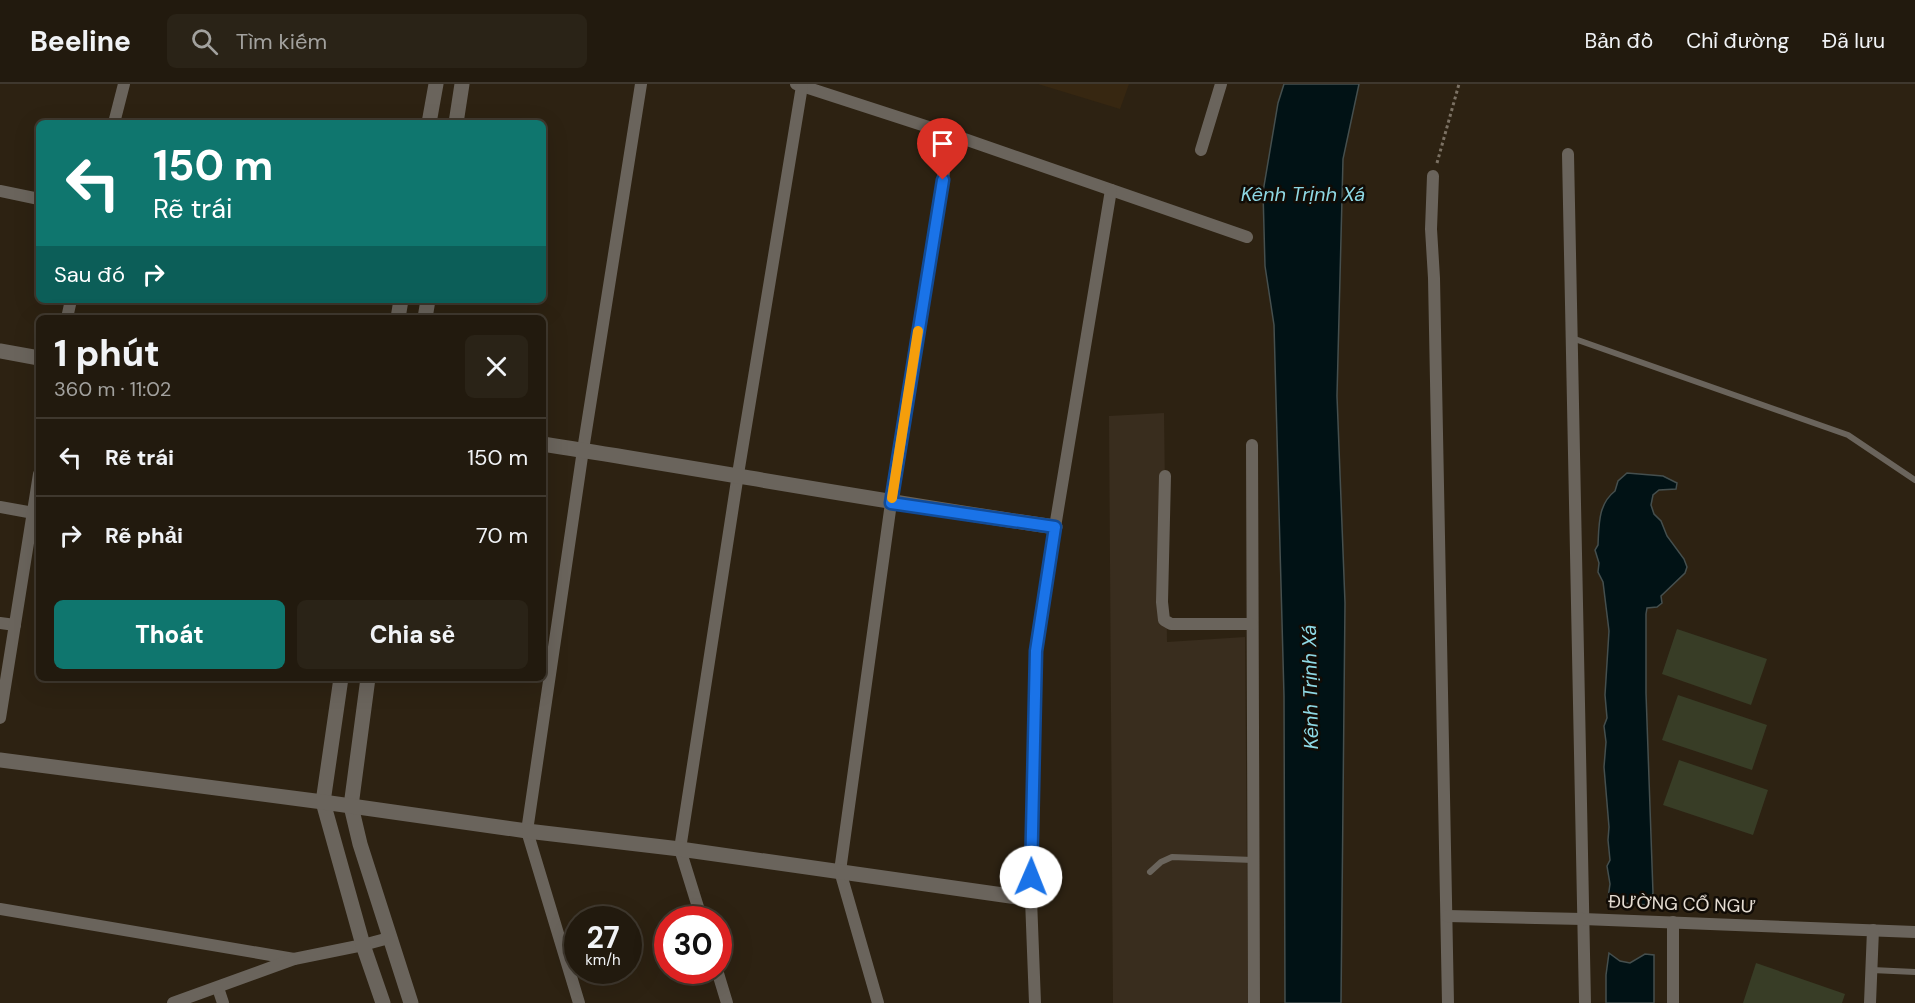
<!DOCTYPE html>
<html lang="vi">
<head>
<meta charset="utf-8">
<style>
	body { margin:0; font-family:"DM Sans",sans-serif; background:#2a2317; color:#f1f3f6; height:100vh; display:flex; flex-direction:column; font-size:22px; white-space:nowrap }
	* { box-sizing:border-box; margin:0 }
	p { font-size:20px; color:#a2a19e }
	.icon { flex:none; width:33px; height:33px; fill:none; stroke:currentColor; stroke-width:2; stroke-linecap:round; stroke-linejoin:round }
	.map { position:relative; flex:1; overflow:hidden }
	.panel { position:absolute; left:36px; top:231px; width:510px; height:366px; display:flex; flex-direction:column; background:#221a0e; border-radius:9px; box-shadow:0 6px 24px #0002,0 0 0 2px #3f382e }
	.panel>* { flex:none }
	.hud { position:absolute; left:36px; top:36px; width:510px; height:183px; border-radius:9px; box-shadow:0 6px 24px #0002,0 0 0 2px #3f382e; background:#0f766e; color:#fff; overflow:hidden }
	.speed { position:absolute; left:564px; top:822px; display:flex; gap:12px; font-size:30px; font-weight:700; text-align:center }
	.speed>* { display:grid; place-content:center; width:78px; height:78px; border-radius:50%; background:#221a0e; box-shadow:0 6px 24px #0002,0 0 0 2px #3f382e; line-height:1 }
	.speed small { font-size:15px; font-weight:400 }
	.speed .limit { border:9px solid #d22; background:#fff; color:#111 }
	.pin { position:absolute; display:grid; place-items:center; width:51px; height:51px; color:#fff; margin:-62px -26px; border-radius:50% 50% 50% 0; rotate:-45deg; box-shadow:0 0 6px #0007 }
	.pin .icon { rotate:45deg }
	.me { position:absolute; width:66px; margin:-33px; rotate:1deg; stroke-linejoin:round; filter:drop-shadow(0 0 4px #0008) }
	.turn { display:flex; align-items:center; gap:21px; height:126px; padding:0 18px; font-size:27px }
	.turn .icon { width:78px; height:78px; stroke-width:2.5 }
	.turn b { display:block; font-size:42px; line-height:51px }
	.then { display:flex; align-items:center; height:57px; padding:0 18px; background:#0003; gap:12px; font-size:22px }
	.round { display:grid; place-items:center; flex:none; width:63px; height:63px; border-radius:9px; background:#2a2317 }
	.summary { display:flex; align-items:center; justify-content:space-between; height:102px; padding:0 18px }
	h1 { font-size:36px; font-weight:800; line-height:45px }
	.primary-button { display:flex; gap:12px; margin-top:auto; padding:12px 18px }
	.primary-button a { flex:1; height:69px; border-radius:9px; background:#0f766e; color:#fff; font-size:24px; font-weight:800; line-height:69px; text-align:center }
	.primary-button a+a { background:#2a2317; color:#f1f3f6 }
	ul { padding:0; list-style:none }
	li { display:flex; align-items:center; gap:18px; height:78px; padding:0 18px; border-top:2px solid #3f382e }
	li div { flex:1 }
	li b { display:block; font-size:22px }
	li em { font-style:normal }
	header { display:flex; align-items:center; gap:36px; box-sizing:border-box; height:84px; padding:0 30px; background:#221a0e; border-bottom:2px solid #3f382e }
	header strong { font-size:28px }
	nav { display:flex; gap:33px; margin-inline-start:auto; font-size:21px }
	.search { width:420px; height:54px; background:#2a2317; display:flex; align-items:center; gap:15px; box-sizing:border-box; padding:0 21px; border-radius:9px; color:#a2a19e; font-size:22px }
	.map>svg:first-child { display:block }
	.built { fill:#372711 }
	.education { fill:#392d1e }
	.green { fill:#383d26 }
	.water { fill:#011215; stroke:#454f4e; stroke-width:1.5 }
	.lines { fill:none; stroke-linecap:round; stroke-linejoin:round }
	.path { stroke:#7c7264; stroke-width:3; stroke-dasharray:3 3; stroke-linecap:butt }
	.service { stroke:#6a645c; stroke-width:6 }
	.minor { stroke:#6a645c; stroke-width:12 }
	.tertiary { stroke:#6a645c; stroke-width:15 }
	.route-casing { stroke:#114b97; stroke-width:15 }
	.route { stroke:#1a73e8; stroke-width:10 }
	.slow { stroke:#f59e0b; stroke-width:10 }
	.labels { text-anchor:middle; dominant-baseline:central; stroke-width:5; stroke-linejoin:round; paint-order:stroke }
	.street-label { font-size:18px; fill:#e5ddd3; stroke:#110c06 }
	.water-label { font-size:20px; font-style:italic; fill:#8ed8e4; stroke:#110c06 }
</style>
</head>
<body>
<header>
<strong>Beeline</strong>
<div class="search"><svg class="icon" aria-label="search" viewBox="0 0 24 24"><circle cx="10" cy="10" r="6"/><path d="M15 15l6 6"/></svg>Tìm kiếm</div>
<nav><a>Bản đồ</a><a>Chỉ đường</a><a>Đã lưu</a></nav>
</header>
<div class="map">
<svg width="1915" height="919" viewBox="0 0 1915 919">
	<rect width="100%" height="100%" fill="#2d2212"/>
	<!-- built -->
	<path class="built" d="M1038,0H1129L1120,25Z"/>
	<!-- education -->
	<path class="education" d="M1164,329L1167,558L1245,553L1248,919H1113L1109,332Z"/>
	<!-- green -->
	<g class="green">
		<path d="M1677,545L1767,575L1751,621L1662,590Z"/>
		<path d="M1678,611L1767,641L1752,686L1662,656Z"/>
		<path d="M1679,676L1768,706L1753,751L1663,721Z"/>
		<path d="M1756,879L1845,910L1842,919H1743Z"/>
	</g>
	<!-- water -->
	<g class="water">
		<path d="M1284,0H1359L1343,75L1337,312L1345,519L1341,919H1285L1284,612L1274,241L1265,182L1263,108L1278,19Z"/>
		<path d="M1627,389L1663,392L1677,399L1676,405L1659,406L1653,411L1651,421L1654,430L1661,437L1667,452L1684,475L1687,483L1685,489L1661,512L1662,519L1657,523L1647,524L1646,530V609L1653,809L1649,821L1611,818L1608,814L1610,800L1607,782L1610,776L1608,756L1609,743L1604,683L1606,658L1604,642L1607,634L1605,611L1609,547L1603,498L1598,488L1599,479L1595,466L1598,461C1599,441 1598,420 1615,407L1618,397Z"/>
		<path d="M1609,869L1620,877L1630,879L1645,870L1654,871V919H1606V891Z"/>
	</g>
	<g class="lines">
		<!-- path -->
		<path class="path" d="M1437,79L1459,0"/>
		<!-- service -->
		<g class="service">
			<path d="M1572,254L1848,351L1915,396"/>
			<path d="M1150,788L1161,778L1172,773L1253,776"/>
			<path d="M1872,886L1915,888"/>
		</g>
		<!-- minor -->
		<g class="minor">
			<path d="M796,0L950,50L1247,153"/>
			<path d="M114,39L124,0"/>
			<path d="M1201,66L1221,0"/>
			<path d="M1568,70L1585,919"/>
			<path d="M1433,92L1431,145L1434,194L1448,919"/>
			<path d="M0,107L39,115"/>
			<path d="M67,234L71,216"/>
			<path d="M1252,361L1254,919"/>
			<path d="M1165,392L1162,518L1164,536L1171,540H1252"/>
			<path d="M0,423L39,430"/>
			<path d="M0,539L15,541"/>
			<path d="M0,634L39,390"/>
			<path d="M0,825L294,875"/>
			<path d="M1447,832L1583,835L1915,848"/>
			<path d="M702,836L680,765L738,390L802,2"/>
			<path d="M717,886L727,919"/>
			<path d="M218,904L223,919"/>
			<path d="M173,919L294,875L363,861L389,854"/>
			<path d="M579,919L527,747L583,366L641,0"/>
			<path d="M878,919L840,787L891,419L950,50"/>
			<path d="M1035,919L1031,815L1036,567L1055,443L1111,106"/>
			<path d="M1673,919V838"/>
			<path d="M1870,919L1873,846"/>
		</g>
		<!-- tertiary -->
		<g class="tertiary">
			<path d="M429,39L436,0"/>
			<path d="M456,39L462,0"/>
			<path d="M398,234L401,216"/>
			<path d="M425,234L428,216"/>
			<path d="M0,267L39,274"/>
			<path d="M543,360C714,387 884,418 1055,443"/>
			<path d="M341,594L323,718L363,861L383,919"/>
			<path d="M368,594L351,722L360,760L411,919"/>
			<path d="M0,676L323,718L527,747L680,765L1031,815"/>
		</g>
	</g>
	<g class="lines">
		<defs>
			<path id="route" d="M943,96L891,419L1055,443L1036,567L1031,793"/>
		</defs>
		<!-- route casing -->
		<use href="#route" class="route-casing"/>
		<!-- route -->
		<use href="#route" class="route"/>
		<!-- slow -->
		<path class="slow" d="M892,414L918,247"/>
	</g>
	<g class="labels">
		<!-- street labels -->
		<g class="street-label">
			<text transform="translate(1682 820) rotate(2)">ĐƯỜNG CỔ NGƯ</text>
		</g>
		<!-- water labels -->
		<g class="water-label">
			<text x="1303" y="110">Kênh Trịnh Xá</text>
			<text transform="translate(1310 603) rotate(-91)">Kênh Trịnh Xá</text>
		</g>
	</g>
</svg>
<div class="speed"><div>27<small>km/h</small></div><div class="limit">30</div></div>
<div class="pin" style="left:943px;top:96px;background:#d93025"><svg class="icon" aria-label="arrive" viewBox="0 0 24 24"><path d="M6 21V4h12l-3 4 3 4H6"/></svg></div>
<svg class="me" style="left:1031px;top:793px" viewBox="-20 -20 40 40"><circle r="19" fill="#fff"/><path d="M0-13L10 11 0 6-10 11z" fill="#1a73e8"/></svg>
<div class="hud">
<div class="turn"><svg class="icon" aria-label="left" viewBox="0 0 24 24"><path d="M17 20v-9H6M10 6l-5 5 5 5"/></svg><div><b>150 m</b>Rẽ trái</div></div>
<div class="then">Sau đó<svg class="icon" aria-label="right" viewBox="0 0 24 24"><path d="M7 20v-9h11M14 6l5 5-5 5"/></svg></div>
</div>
<section class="panel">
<div class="summary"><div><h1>1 phút</h1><p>360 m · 11:02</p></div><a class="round"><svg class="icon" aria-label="close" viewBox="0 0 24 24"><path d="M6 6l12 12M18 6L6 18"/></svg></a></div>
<ul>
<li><svg class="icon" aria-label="left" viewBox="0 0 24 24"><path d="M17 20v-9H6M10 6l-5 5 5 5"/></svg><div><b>Rẽ trái</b></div><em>150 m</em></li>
<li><svg class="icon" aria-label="right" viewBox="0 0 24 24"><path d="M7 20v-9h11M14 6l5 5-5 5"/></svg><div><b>Rẽ phải</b></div><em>70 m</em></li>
</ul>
<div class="primary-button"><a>Thoát</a><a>Chia sẻ</a></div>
</section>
</div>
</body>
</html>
